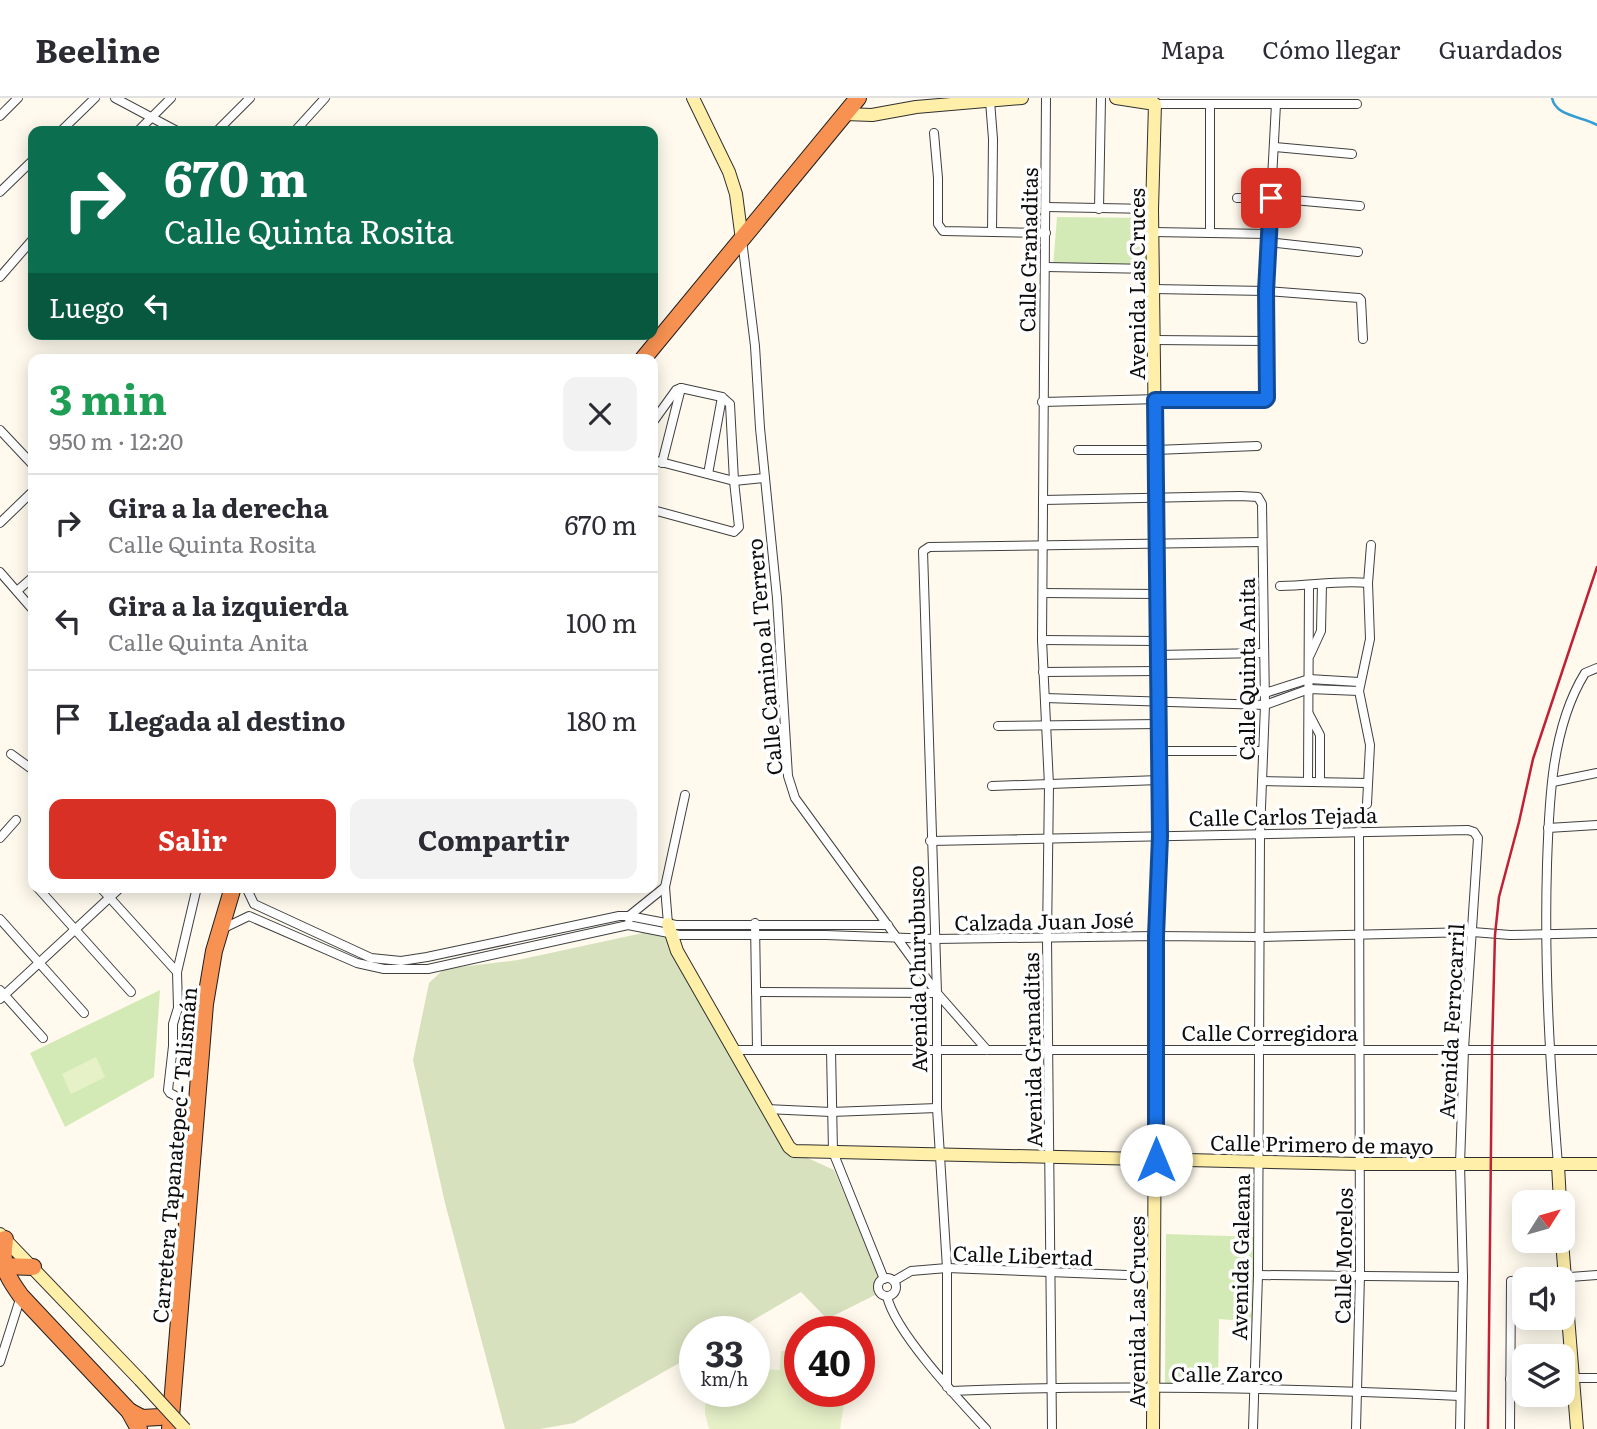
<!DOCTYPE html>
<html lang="es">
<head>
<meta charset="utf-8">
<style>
	body { margin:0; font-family:Literata,serif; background:#f2f2f3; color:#2b2b33; height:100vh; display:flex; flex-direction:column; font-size:26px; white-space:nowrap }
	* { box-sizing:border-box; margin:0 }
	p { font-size:23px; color:#7c7c81 }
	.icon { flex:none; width:38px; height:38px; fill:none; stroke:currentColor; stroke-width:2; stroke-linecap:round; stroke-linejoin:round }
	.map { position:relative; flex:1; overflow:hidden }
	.details { position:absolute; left:28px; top:256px; width:630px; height:539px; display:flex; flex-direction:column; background:#fff; border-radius:14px; box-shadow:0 4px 18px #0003 }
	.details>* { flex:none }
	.guide { position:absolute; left:28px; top:28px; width:630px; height:214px; border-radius:14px; box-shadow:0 4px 18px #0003; background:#0b6e4f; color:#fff; overflow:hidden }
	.needle { width:46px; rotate:53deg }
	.tools { position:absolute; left:1512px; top:1092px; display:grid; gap:14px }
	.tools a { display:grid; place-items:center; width:63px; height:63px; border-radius:14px; background:#fff; box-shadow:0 4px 18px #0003; font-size:35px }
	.speed { position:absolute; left:679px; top:1218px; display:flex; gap:14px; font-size:35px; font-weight:700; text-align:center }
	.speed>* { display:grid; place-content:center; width:91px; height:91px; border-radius:50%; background:#fff; box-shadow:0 4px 18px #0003; line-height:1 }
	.speed small { font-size:18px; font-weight:400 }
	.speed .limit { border:10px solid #d22; background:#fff; color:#111 }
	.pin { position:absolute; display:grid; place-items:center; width:60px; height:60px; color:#fff; margin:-30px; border-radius:14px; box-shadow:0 4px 10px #0006 }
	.me { position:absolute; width:77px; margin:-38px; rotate:0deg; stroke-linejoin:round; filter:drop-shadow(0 0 5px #0008) }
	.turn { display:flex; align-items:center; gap:24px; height:147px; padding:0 21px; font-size:32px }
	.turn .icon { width:91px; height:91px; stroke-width:2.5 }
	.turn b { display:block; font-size:49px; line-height:60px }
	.then { display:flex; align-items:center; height:66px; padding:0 21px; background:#0003; gap:14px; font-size:26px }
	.round { display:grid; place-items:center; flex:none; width:74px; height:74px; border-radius:14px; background:#f2f2f3 }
	.headline { display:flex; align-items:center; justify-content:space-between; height:119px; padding:0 21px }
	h1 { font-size:42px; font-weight:700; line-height:52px; color:#1e9e55 }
	.cta { display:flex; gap:14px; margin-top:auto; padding:14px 21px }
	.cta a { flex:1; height:80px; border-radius:14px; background:#d93025; color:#fff; font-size:28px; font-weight:700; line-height:80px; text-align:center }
	.cta a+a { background:#f2f2f3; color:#2b2b33 }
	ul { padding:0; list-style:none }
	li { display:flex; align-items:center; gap:21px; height:98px; padding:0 21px; border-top:2px solid #e1e1e2 }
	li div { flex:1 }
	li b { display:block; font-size:26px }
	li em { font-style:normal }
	header { display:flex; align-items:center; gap:42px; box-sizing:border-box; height:98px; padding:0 35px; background:#fff; border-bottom:2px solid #e1e1e2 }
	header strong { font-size:33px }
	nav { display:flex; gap:38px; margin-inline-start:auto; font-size:24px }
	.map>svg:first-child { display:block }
	.green { fill:#d4eab6 }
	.cemetery { fill:#d8e1be }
	.pitch { fill:#e6f1c8 }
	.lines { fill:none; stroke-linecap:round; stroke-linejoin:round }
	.stream { stroke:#359dd1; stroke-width:2.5 }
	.street-casing { stroke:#404040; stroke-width:10 }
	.secondary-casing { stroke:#2f2f2f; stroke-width:14 }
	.highway-casing { stroke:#1e1e1e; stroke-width:18 }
	.street { stroke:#fff; stroke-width:8 }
	.secondary { stroke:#ffefa8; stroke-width:12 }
	.highway { stroke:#f89252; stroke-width:16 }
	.rail { stroke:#c02134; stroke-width:2.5 }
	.secondary-bridge-casing { stroke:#2f2f2f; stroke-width:14; stroke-linecap:butt }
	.secondary-bridge { stroke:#ffefa8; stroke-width:12 }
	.route-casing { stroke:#114b97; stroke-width:18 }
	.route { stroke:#1a73e8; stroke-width:12 }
	.labels { text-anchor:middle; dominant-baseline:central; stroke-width:7; stroke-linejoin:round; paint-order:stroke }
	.street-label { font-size:21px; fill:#0d0d0d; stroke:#fff }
</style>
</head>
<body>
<header>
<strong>Beeline</strong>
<nav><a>Mapa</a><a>Cómo llegar</a><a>Guardados</a></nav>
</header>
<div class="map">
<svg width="1597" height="1331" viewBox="0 0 1597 1331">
	<rect width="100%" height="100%" fill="#fffaed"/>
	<!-- green -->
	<g class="green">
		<path d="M1057,119L1151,120L1149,170L1053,169Z"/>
		<path d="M160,892L154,979L65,1029L30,955Z"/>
		<path d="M1166,1136L1258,1139V1224L1219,1221L1218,1285H1165Z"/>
	</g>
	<!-- cemetery -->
	<path class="cemetery" d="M652,833L678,844L799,1056L834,1072L858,1128L881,1176L877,1196L827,1221L801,1194L733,1234H695V1256L574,1325L540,1331H505L445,1105L413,962L429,885L444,871L518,862Z"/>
	<!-- pitch -->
	<g class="pitch">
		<path d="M96,959L105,979L71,996L62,976Z"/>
		<path d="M781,1253H800V1293H846L840,1331H709L705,1315L706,1293H754V1271L780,1272Z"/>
	</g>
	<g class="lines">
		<!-- stream -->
		<path class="stream" d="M1552,0C1556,19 1582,18 1597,27"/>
		<defs>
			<g id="street">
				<path d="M115,0L177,33"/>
				<path d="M1046,0L1042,542L1049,687L1047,840L1052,1331"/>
				<path d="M990,3L993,41L992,134"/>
				<path d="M1154,3L1155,6H1357"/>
				<path d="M1210,7V135"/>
				<path d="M0,18L18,0"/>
				<path d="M61,33L95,0"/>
				<path d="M138,33L171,0"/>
				<path d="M217,33L250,0"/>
				<path d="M295,33L325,0"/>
				<path d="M934,35L938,80V126L943,133L1046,135"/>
				<path d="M1275,49L1352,56"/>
				<path d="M0,94L33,62"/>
				<path d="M1237,100H1271L1360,108"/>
				<path d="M1046,109L1152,111"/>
				<path d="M1099,111L1101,0"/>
				<path d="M1153,134L1268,136"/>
				<path d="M742,142L755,248L760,330L777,500L788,678L795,700L937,895L987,952"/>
				<path d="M1268,144L1358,154"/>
				<path d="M1046,169L1153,171"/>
				<path d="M0,179L33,141"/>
				<path d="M1153,191L1266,193L1359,200L1361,202L1363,241"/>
				<path d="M1154,242L1265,243"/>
				<path d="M1042,304L1199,300L1265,302L1266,193L1276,6"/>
				<path d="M653,324L676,292L681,290L722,299L730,306L734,383L765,380"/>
				<path d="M0,332L33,367"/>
				<path d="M1078,352H1155L1257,348"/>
				<path d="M653,362L734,383L739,429L734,434L653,412"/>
				<path d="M662,365L681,290"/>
				<path d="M708,376L722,299"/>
				<path d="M1043,402L1240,398L1258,399L1262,406L1265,607L1260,735L1258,1177L1253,1331"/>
				<path d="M0,425L33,393"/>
				<path d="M0,474L33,512"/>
				<path d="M1280,488C1310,488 1338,482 1368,485"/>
				<path d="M17,493L33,479"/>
				<path d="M1043,495L1157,496"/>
				<path d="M1042,542L1157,543"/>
				<path d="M1157,557L1263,555"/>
				<path d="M1310,557L1321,533L1322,486"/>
				<path d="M1043,574L1158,573"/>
				<path d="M1265,595L1309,581L1359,584"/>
				<path d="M1045,600L1265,607L1309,591L1359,593"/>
				<path d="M1309,616L1320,637V684"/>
				<path d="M998,628L1158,626"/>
				<path d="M1159,653H1263"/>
				<path d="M11,656L33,672"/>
				<path d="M1262,683L1367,685"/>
				<path d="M1308,683L1309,488"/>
				<path d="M1553,684L1597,675"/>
				<path d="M992,688L1159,682"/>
				<path d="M1367,706L1370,647L1359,593L1370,541L1368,485L1371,447"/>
				<path d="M1548,730L1597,727"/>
				<path d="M0,740L16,722"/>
				<path d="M930,743L1468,732L1474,734L1478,740L1464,951L1460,1066L1463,1179L1460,1331"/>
				<path d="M37,789L131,894"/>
				<path d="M100,789L177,874"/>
				<path d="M246,789L254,806L371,860L401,863L427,859L619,818H629L676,827H888"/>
				<path d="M665,789L668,826"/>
				<path d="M0,821L84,915"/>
				<path d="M629,821V818L665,789L685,697"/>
				<path d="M755,825L757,951"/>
				<path d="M222,831L249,818L357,865L384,871H428L628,827L679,837H826L935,841L1156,838L1260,839L1473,834L1510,837L1597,835"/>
				<path d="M0,892L43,940"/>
				<path d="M756,894L937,895"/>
				<path d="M0,901L121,789"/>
				<path d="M733,952H1597"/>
				<path d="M831,952L833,1054L884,1181"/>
				<path d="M187,1004L170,995L168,992L173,948V926L178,910L177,874L197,789"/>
				<path d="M766,1011L831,1014L937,1010"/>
				<path d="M1558,1067C1550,967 1544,868 1547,767C1549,705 1551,630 1585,575L1597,570"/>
				<path d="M1258,1177L1463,1179"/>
				<circle cx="887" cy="1189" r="9"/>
				<path d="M1543,1181L1597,1177"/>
				<path d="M894,1183L911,1173L947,1170L1153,1178"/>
				<path d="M887,1198C894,1233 960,1303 986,1331"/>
				<path d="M0,1264L21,1198"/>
				<path d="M1563,1280H1597"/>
				<path d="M1510,1281H1524"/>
				<path d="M947,1289V1170L937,1010V895L923,453L929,449L1262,444"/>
				<path d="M951,1293C1120,1286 1291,1290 1460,1298"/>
				<path d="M1356,1331L1360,1177L1359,733"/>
				<path d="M1510,1331L1511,1183L1524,1182"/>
			</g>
			<g id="secondary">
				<path d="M693,0L729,74L736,96L742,142"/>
				<path d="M1116,0L1155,6L1152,111L1160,738L1156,838L1153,1331"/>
				<path d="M845,16L872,17L916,9L1022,0"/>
				<path d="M668,826L677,853L789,1049L794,1053L1360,1066H1597"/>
				<path d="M1558,1067L1560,1104"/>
				<path d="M0,1136L140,1282"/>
				<path d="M1562,1143L1577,1331"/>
			</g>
			<g id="highway">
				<path d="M643,261L858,0"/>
				<path d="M5,1141C1,1168 5,1176 21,1198L129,1313L139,1331"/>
				<path d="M3,1168L33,1169"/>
				<path d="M129,1313L142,1320L160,1319"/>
				<path d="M170,1331L205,906L214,853L233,789"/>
			</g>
		</defs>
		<!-- street casing -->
		<use href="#street" class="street-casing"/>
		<!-- secondary casing -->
		<use href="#secondary" class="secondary-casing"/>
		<!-- highway casing -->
		<use href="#highway" class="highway-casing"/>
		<!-- street -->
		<use href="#street" class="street"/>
		<!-- secondary -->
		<use href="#secondary" class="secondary"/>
		<!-- highway -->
		<use href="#highway" class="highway"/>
		<!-- rail -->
		<path class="rail" d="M1488,1331L1492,953L1495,837L1499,799L1519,724L1533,661L1597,469"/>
		<defs>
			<path id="secondary-bridge" d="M140,1282L185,1331"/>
		</defs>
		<!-- secondary-bridge casing -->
		<use href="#secondary-bridge" class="secondary-bridge-casing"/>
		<!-- secondary-bridge -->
		<use href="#secondary-bridge" class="secondary-bridge"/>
	</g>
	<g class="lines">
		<defs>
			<path id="route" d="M1156,1062V838L1160,738L1155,302H1265L1267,300L1266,193L1271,100"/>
		</defs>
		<!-- route casing -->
		<use href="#route" class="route-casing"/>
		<!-- route -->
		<use href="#route" class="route"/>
	</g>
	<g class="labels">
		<!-- street labels -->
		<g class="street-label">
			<text transform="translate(1027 152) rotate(-89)">Calle Granaditas</text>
			<text transform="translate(1135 186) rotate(-90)">Avenida Las Cruces</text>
			<text transform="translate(763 559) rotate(-95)">Calle Camino al Terrero</text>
			<text transform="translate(1245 571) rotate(-90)">Calle Quinta Anita</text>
			<text transform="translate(1283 717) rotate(-1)">Calle Carlos Tejada</text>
			<text transform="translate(1044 822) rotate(-1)">Calzada Juan José</text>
			<text transform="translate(916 871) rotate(-91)">Avenida Churubusco</text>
			<text transform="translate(1450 923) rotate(-87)">Avenida Ferrocarril</text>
			<text x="1270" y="933">Calle Corregidora</text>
			<text transform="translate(1031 952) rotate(-91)">Avenida Granaditas</text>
			<text transform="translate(1322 1045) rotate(1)">Calle Primero de mayo</text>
			<text transform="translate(173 1057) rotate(-85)">Carretera Tapanatepec - Talismán</text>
			<text transform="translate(1023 1156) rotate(2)">Calle Libertad</text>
			<text transform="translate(1342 1158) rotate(-89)">Calle Morelos</text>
			<text transform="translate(1239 1159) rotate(-89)">Avenida Galeana</text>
			<text transform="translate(1135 1214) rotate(-90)">Avenida Las Cruces</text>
			<text x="1227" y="1274">Calle Zarco</text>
		</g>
	</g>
</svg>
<div class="tools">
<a><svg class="needle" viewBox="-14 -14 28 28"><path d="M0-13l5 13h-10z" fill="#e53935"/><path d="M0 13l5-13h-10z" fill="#7c7c81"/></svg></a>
<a><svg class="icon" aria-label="sound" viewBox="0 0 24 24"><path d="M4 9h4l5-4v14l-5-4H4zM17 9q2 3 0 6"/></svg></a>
<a><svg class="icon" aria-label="layers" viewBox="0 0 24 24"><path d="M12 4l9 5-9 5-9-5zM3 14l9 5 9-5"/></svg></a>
</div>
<div class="speed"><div>33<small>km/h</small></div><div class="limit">40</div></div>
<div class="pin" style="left:1271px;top:100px;background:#d93025"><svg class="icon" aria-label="arrive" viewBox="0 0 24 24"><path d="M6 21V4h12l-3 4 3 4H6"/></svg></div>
<svg class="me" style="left:1156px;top:1062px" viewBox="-20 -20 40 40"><circle r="19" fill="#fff"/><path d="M0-13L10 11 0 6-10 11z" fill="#1a73e8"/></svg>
<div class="guide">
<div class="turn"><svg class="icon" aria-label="right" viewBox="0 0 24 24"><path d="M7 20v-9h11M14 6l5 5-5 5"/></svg><div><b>670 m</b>Calle Quinta Rosita</div></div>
<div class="then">Luego<svg class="icon" aria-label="left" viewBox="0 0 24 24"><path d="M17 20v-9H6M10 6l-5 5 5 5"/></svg></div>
</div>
<section class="details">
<div class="headline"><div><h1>3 min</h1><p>950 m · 12:20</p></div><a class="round"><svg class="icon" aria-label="close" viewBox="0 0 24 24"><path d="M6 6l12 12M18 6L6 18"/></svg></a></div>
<ul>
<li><svg class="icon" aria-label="right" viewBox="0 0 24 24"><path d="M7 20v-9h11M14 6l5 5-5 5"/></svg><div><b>Gira a la derecha</b><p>Calle Quinta Rosita</p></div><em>670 m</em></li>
<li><svg class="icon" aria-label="left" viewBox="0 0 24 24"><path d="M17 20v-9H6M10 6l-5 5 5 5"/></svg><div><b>Gira a la izquierda</b><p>Calle Quinta Anita</p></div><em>100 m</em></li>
<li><svg class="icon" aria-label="arrive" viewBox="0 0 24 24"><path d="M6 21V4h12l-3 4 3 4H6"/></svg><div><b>Llegada al destino</b></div><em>180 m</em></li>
</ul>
<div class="cta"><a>Salir</a><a>Compartir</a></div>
</section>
</div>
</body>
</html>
